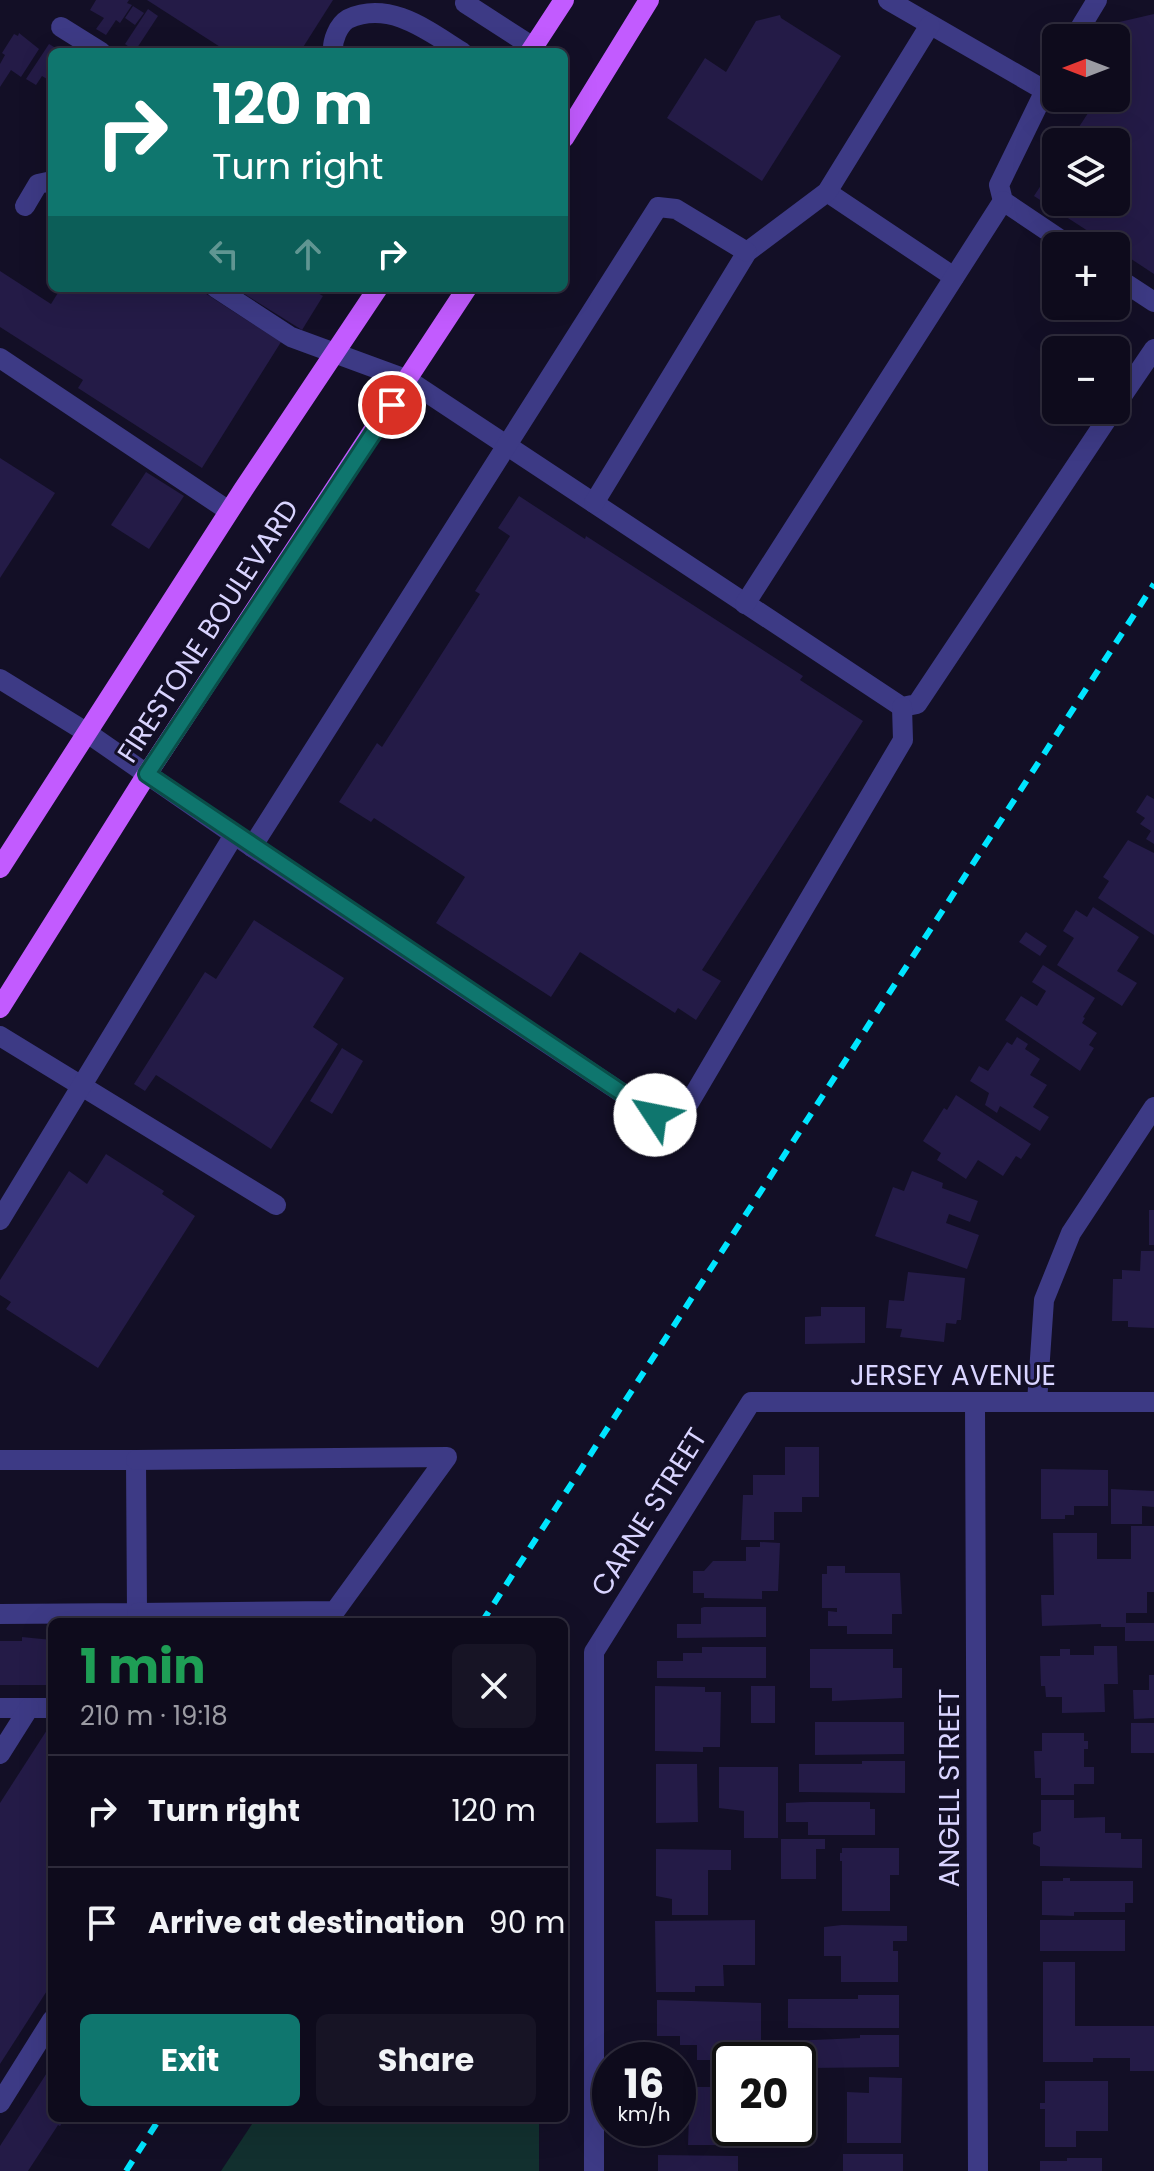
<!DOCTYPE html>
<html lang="en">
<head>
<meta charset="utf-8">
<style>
	body { margin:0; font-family:Poppins,sans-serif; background:#171425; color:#f1f3f6; height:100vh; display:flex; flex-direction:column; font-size:30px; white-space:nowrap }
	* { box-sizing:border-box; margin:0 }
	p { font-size:26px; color:#9b9ba3 }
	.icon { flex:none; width:44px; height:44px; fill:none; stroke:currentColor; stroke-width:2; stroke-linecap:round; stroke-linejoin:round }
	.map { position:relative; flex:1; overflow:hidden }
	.details { position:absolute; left:48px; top:1618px; width:520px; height:504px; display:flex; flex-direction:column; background:#0e0b1c; border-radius:12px; box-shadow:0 8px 32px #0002,0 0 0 2px #2e2b3b }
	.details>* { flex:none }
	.guide { position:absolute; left:48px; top:48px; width:520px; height:244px; border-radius:12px; box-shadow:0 8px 32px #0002,0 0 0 2px #2e2b3b; background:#0f766e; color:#fff; overflow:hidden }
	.needle { width:52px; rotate:270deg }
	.buttons { position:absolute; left:1042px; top:24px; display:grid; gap:16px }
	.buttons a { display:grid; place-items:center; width:88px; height:88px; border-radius:12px; background:#0e0b1c; box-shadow:0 8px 32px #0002,0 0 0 2px #2e2b3b; font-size:40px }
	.speed { position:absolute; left:592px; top:2042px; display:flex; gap:16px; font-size:40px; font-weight:700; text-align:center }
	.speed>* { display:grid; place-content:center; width:104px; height:104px; border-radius:50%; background:#0e0b1c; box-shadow:0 8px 32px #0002,0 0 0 2px #2e2b3b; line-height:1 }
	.speed small { font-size:20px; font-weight:400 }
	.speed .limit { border:4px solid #111; border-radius:12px; background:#fff; color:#111 }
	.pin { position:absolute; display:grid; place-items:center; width:68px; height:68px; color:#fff; margin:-34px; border:4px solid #fff; border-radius:50%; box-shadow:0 2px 8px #0007 }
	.me { position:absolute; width:88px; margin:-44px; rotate:304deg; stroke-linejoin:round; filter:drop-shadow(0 0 6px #0008) }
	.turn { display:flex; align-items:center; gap:28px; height:168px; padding:0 32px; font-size:36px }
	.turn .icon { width:104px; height:104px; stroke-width:2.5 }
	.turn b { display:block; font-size:56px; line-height:68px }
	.lanes { display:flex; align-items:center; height:76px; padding:0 32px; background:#0003; justify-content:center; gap:40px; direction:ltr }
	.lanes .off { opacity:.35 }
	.round { display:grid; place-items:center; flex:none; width:84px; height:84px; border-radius:12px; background:#171425 }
	.headline { display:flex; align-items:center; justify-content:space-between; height:136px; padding:0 32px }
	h1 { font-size:48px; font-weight:700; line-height:60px; color:#1e9e55 }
	.action { display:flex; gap:16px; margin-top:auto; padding:16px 32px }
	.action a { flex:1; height:92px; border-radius:12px; background:#0f766e; color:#fff; font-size:32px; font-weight:700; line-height:92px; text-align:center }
	.action a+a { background:#171425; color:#f1f3f6 }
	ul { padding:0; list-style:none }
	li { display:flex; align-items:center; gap:24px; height:112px; padding:0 32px; border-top:2px solid #2e2b3b }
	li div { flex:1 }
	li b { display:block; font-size:30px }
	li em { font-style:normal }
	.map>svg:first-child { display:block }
	.green { fill:#12302f }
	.building { fill:#241b47 }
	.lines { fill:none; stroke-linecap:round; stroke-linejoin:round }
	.minor { stroke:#3d3a85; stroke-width:20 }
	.major { stroke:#c25bff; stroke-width:20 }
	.rail { stroke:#00e5ff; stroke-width:6; stroke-dasharray:12 10; stroke-linecap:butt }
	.route-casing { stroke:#0a4d48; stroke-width:20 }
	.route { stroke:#0f766e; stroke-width:14 }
	.labels { text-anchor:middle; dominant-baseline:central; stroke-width:6; stroke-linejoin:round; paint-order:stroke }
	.street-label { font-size:28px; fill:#d9d4ff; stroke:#130f26 }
</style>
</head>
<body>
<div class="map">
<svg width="1154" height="2171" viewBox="0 0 1154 2171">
	<rect width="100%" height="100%" fill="#130f26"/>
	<!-- green -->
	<path class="green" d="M256,2118H539V2171H221Z"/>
	<!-- building -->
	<g class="building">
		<path d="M96,0H129L127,3L132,5L120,23L116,20L106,35L96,29L104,18L90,10Z"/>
		<path d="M147,0H333L300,52H228Z"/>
		<path d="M133,6L144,13L135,25L125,18Z"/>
		<path d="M148,9L158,16L135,51L125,44Z"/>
		<path d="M1154,14V274L1116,249V246H1111L1034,196L1056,162V202H1116V142H1069L1098,98H1116V70L1123,58L1115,23Z"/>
		<path d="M780,15L781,18L841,56L762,181L667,118L705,58L726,72L756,21Z"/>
		<path d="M19,33L39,49L21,77L11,70L0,87V64L5,55L2,53L14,34L18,36Z"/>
		<path d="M49,44L59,50L52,52V82L42,76L36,85L26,79Z"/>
		<path d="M0,271L51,304L61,288H197L281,342L202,468L78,388L83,380L0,327Z"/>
		<path d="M235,288H309L323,296L302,330Z"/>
		<path d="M0,458L55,493L0,578Z"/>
		<path d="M146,472L184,496L149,549L111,525Z"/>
		<path d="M519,496L585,539L586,536L803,676L800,680L863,721L702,970L721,981L696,1020L678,1008L675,1013L580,952L551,997L436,923L465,877L374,818L371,822L339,802L377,743L382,747L480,594L475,591L510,536L498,528Z"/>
		<path d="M1147,795L1154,799V844L1146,839L1151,831L1140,824L1145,818L1136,812Z"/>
		<path d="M1128,840L1154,853V935L1098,898L1109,881L1103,877Z"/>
		<path d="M1093,907L1139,937L1117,971L1137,983L1122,1006L1057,965L1074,938L1063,931L1076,910L1087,917Z"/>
		<path d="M254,920L344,978L313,1027L338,1044L271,1149L156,1075L145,1091L134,1084L205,972L216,979Z"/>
		<path d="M1026,932L1047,946L1040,956L1019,942Z"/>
		<path d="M1043,965L1095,998L1083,1017L1085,1018L1082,1023L1097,1033L1089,1045L1094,1048L1080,1071L1005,1020L1021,996L1037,1006L1046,991L1032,982Z"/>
		<path d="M1017,1037L1028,1044L1025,1049L1040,1059L1030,1075L1047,1085L1033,1107L1049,1117L1040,1131L1000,1106L997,1113L985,1105L989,1093L970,1081L979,1066L988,1071L1007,1042L1012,1045Z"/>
		<path d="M342,1048L363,1061L332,1114L310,1101Z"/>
		<path d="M956,1095L1031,1144L1021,1159L1016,1156L1003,1176L978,1160L966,1179L937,1160L941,1153L923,1141L944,1108L947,1110Z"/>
		<path d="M106,1154L164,1191L162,1194L195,1216L98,1368L6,1309L11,1302L0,1295V1280L69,1171L87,1184Z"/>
		<path d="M912,1171L943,1183L942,1188L978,1201L970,1222L949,1214L946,1223L979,1235L967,1269L875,1236L893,1187L904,1191Z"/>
		<rect x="1149" y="1210" width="5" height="35"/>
		<path d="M1141,1251H1154V1328L1128,1327V1321H1112L1113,1279H1122V1270L1140,1271Z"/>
		<path d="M908,1272L965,1278L961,1320H957L956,1324L946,1323L944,1342L900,1337L902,1329L886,1328L889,1300L904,1301Z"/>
		<path d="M821,1307H865V1343L805,1344V1317L821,1316Z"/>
		<path d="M785,1447H819V1497H802V1512H774V1540H741L743,1495H753V1475H785Z"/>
		<path d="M1041,1469L1108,1470V1506H1074V1515H1065V1519H1041Z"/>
		<path d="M1111,1489L1154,1491V1507L1142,1506V1524H1111Z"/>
		<path d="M1131,1526H1154V1592H1147V1613H1126V1623H1154V1641H1125V1627H1101V1624L1042,1626L1041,1595H1054L1053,1533H1097V1559H1131Z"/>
		<path d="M760,1542L780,1543L778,1591H762V1599L704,1598V1593H693V1571H704L713,1561H746V1547H760Z"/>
		<path d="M827,1566H845V1573H900L902,1614H892V1634H847V1626H828V1611L837,1612V1608H822V1574H827Z"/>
		<path d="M704,1607H766V1637L677,1638V1624H701V1608Z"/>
		<path d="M22,1637L52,1640V1685H0V1641H22Z"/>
		<path d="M1094,1646H1117L1118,1684H1104L1105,1712L1062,1713V1697H1046L1045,1686H1041L1040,1656H1060V1649H1070V1655H1094Z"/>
		<path d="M702,1647H766V1678H657V1661H683V1653H702Z"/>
		<path d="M810,1649H893V1668H902V1698L832,1701V1688H810Z"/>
		<path d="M1149,1675H1154V1718L1134,1719L1133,1690H1149Z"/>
		<path d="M655,1686L705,1687V1692H721L720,1747H703V1752L655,1751Z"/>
		<rect x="751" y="1686" width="24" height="37"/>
		<path d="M815,1722H904V1754L815,1755Z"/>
		<rect x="1131" y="1723" width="23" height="30"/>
		<path d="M47,1730H52V1983L0,2064V1803Z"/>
		<path d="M1042,1733H1084V1741H1088V1749H1084V1767H1094V1784H1074V1795H1041V1778H1035L1034,1751H1042Z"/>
		<path d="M862,1761H905V1793L799,1792V1764H862Z"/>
		<path d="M656,1764H697L698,1822L656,1823Z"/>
		<path d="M719,1767H778V1838H744V1811L719,1808Z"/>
		<path d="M1041,1800H1074V1818L1105,1817V1833H1121V1839H1142V1868L1040,1866V1847L1033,1844V1833L1041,1831Z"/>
		<path d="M809,1802H870V1809H875V1835H808V1822H786V1803Z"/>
		<path d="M781,1839H825V1849H816V1879H781Z"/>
		<path d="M842,1848H899V1875H890V1911H842V1861H840V1853H842Z"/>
		<path d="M656,1849L731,1850V1870H708V1915H672V1899L656,1896Z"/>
		<path d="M1063,1878H1070V1881H1133V1903H1125V1912H1074V1916L1042,1915V1881H1063Z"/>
		<path d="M755,1920V1965H723L724,1986H695V1992H656L655,1921Z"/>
		<rect x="1040" y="1920" width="85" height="31"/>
		<path d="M842,1925L907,1926V1941H893V1951H898V1982H841V1956H824V1927Z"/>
		<path d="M1043,1962H1075V2026H1154V2071H1130V2058H1093V2062H1043Z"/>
		<path d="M858,1995H899V2028H788V1999H858Z"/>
		<path d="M657,2000L761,2003V2060H730V2066H722V2060H697V2045H680V2036H657Z"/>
		<path d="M860,2035H899V2067L809,2068V2064H798V2060H789V2041L860,2038Z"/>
		<path d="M52,2065V2118H65L60,2126L58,2125L28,2171H0V2146Z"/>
		<path d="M678,2077H693V2087H730V2128H751V2145H688L689,2116H678Z"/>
		<path d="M869,2077L902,2078L901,2143H847V2092L869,2093Z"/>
		<path d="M1045,2081H1108V2131H1076V2147H1045V2109H1040V2103H1045Z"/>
		<rect x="843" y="2154" width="60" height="17"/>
		<path d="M658,2155L738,2156V2171H658Z"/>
		<path d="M1067,2158H1102V2171H1040V2161H1067Z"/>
	</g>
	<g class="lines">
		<!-- minor -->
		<g class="minor">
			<path d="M467,0L465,3L533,47"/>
			<path d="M888,0L1044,90"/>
			<path d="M61,27L101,52"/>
			<path d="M1074,38L1097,0"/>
			<path d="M333,52C332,41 338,25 348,19C389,0 427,30 462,52"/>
			<path d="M1056,68L999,185L1003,201L1070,246"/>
			<path d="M827,192L954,277"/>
			<path d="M25,206L38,184L52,181"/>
			<path d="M1116,277L1154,302"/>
			<path d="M216,288L291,337L408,380L902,707L917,704L1113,410"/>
			<path d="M0,358L229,511"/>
			<path d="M1116,405L1154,349"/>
			<path d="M594,503L747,252L827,192L930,25"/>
			<path d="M745,604L1003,201"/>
			<path d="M0,679L86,732L252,847L655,1115L689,1103L903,740L902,707"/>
			<path d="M252,847L658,207L676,209L747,252"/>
			<path d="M0,1036L276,1205"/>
			<path d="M0,1220L234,835"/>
			<path d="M1037,1402L1044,1300L1071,1233L1154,1107"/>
			<path d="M975,1404L978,2171"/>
			<path d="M0,1460H136L137,1613L0,1614"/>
			<path d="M136,1460L447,1457L335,1611L137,1613"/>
			<path d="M0,1708H52"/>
			<path d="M0,1754L29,1708"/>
			<path d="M0,2103L52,2020"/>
			<path d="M594,2171V1652L751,1402H1154"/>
		</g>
		<!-- major -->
		<g class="major">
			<path d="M530,52L564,0"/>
			<path d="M564,138L649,0"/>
			<path d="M0,868L243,490L378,288"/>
			<path d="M0,1008L147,774L467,288"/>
		</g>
		<!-- rail -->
		<g class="rail">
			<path d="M482,1622L1154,584"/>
			<path d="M126,2171L160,2118"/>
		</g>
	</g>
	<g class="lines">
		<defs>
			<path id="route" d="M392,405L147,774L655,1115"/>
		</defs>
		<!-- route casing -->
		<use href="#route" class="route-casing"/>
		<!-- route -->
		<use href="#route" class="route"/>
	</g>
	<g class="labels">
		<!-- street labels -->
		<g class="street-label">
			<text transform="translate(208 631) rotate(-57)">FIRESTONE BOULEVARD</text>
			<text x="953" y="1375">JERSEY AVENUE</text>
			<text transform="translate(649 1512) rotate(-58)">CARNE STREET</text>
			<text transform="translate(949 1788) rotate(-90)">ANGELL STREET</text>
		</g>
	</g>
</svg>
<div class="buttons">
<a><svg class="needle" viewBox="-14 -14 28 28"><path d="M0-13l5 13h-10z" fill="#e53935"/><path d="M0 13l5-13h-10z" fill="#9b9ba3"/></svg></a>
<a><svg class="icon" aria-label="layers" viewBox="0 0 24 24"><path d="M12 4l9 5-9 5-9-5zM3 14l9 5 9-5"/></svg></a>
<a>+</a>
<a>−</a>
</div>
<div class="speed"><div>16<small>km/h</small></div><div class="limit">20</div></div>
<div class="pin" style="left:392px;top:405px;background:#d93025"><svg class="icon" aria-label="arrive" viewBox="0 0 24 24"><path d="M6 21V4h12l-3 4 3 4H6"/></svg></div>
<svg class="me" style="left:655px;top:1115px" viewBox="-20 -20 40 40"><circle r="19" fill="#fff"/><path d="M0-13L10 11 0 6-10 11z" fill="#0f766e"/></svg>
<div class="guide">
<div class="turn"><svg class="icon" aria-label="right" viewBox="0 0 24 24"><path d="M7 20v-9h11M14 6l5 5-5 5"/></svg><div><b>120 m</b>Turn right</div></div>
<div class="lanes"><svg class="icon off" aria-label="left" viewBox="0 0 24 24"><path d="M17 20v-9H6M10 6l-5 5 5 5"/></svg><svg class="icon off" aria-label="ahead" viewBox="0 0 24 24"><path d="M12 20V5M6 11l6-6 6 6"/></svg><svg class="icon" aria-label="right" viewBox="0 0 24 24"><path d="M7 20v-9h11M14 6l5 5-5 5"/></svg></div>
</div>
<section class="details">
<div class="headline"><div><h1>1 min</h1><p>210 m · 19:18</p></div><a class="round"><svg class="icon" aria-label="close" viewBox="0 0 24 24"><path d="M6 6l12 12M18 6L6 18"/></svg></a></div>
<ul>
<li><svg class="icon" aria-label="right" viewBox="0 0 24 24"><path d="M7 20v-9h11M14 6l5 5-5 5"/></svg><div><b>Turn right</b></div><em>120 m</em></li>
<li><svg class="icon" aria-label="arrive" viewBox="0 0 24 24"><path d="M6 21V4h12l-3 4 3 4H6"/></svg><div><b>Arrive at destination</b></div><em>90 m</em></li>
</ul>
<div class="action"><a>Exit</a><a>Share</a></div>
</section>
</div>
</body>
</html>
